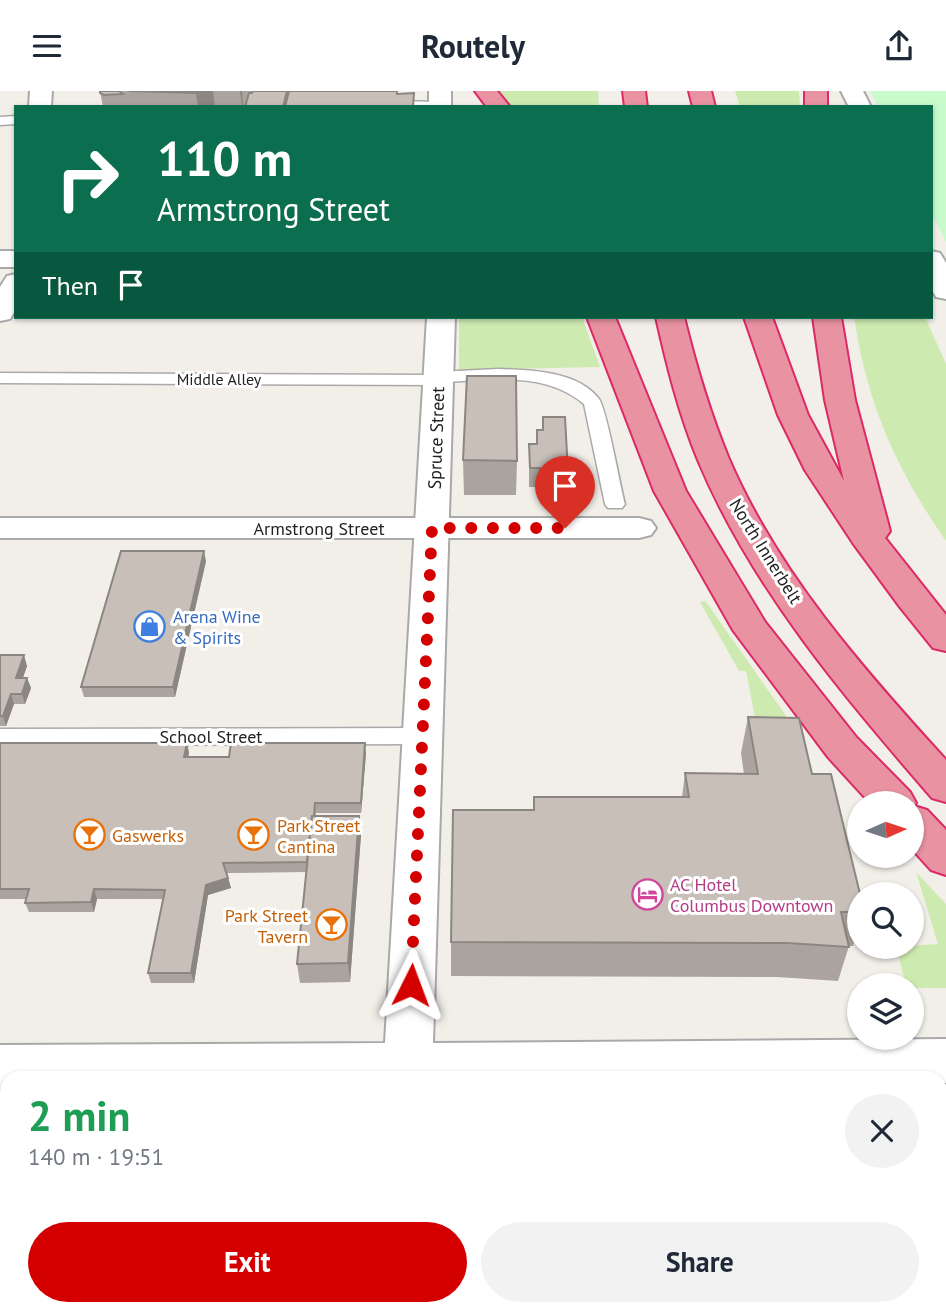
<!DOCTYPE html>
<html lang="en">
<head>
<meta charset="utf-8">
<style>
	body { margin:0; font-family:"PT Sans",sans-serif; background:#f2f2f3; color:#1f2937; height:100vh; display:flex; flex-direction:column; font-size:26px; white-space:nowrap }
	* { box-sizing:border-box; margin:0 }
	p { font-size:23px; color:#747a83 }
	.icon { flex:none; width:38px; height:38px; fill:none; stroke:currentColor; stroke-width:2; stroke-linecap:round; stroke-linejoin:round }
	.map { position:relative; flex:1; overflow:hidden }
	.drawer { position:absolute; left:0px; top:980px; width:947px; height:245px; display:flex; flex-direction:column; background:#fff; border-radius:21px 21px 0 0; box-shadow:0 2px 5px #0004 }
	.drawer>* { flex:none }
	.guide { position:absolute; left:14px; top:14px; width:919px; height:214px; border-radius:0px; box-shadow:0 2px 5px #0004; background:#0b6e4f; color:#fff; overflow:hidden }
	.needle { width:46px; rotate:87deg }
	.fabs { position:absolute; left:847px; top:700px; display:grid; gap:14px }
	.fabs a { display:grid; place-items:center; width:77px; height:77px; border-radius:50%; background:#fff; box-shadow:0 2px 5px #0004; font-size:35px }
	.pin { position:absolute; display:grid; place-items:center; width:60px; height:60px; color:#fff; margin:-72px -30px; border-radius:50% 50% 50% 0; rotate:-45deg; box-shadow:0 0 7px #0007 }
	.pin .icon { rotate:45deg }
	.me { position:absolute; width:77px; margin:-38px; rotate:3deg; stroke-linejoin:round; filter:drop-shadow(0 0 5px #0008) }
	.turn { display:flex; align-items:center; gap:24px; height:147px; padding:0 28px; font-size:32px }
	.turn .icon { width:91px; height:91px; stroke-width:2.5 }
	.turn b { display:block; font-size:49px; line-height:60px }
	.then { display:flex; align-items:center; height:66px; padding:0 28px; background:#0003; gap:14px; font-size:26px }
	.round { display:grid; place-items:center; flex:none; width:74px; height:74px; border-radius:37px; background:#f2f2f3 }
	.summary { display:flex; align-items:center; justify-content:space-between; height:119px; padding:0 28px }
	h1 { font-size:42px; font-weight:700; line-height:52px; color:#1e9e55 }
	.action { display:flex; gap:14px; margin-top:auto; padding:14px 28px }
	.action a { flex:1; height:80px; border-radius:42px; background:#d40000; color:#fff; font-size:28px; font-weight:700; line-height:80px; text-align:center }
	.action a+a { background:#f2f2f3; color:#1f2937 }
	header { display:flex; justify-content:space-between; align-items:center; height:91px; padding:0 28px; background:#fff; font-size:32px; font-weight:700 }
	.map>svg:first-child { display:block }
	.grass { fill:#cdebb0 }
	.park { fill:#c8facc }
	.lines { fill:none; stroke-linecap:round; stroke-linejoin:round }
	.service-casing { stroke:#a9a9a9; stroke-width:3 }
	.minor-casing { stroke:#a9a9a9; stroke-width:4 }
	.tertiary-casing { stroke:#a9a9a9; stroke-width:4 }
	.motorway-casing { stroke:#dc2a67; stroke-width:4 }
	.service { fill:#fff; fill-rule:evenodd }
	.minor { fill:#fff; fill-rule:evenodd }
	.tertiary { fill:#fff; fill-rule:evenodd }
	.motorway { fill:#e892a2; fill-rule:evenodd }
	.wall { fill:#aba49e }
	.shaded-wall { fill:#8b8681 }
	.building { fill:#c7bfb8; stroke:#8b8681; stroke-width:2 }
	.route { stroke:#d40000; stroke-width:12; stroke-dasharray:0 21.6 }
	.labels { text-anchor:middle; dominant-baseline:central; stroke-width:6; stroke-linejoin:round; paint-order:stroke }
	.far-street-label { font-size:16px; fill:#222; stroke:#fff }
	.street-label { font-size:18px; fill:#222; stroke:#fff }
	.shop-label { font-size:18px; fill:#366cbe; stroke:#fff; text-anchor:start }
	.food-label { font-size:18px; fill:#c56008; stroke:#fff; text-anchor:start }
	.hotel-label { font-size:18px; fill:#b23c85; stroke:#fff; text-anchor:start }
</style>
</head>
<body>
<header><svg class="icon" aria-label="menu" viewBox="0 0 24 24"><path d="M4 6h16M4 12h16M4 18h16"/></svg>Routely<svg class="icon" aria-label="share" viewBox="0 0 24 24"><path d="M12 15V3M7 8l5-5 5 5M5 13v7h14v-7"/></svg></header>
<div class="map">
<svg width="946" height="1225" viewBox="0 0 946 1225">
	<rect width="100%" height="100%" fill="#f2efe9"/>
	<!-- grass -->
	<g class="grass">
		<path d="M499,0H598L599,16H511Z"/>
		<path d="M735,0H799L800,16H740Z"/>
		<path d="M459,226H582L600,276L459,279Z"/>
		<path d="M854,226H925L946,273V450C896,378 867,313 854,226Z"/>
		<path d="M705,510L709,515L803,649L759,648L746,580H739L700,511Z"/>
		<path d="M916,781L946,813V897H912V894H906L896,856L938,853Z"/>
	</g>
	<!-- park -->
	<path class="park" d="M870,0H946V151L931,121V16H878Z"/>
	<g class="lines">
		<defs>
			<g id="service">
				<path d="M345,0H357L356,9L440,11L446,15L345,16Z"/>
				<path d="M16,25V33L0,34V26Z"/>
				<path d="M498,278C530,279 578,280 599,308C607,319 620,395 625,413L622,417H608L605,413L584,313C545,280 493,289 445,291L438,294L0,292V282L431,284L438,281Z"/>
				<path d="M423,637L431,639L435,645L431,651L423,653L0,654V638Z"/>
			</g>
			<g id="minor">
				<rect x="0" y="160" width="16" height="16"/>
				<path d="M0,427H639L651,430L656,437L651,444L639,447H0Z"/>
				<path d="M738,1218H794L795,1225H739Z"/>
			</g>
			<g id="tertiary">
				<path d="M30,0H52L51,16H29Z"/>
				<rect x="429" y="0" width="22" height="16"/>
				<path d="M841,0H863L871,16H849Z"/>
				<path d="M931,160L940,162L946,172V208L936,206L931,197Z"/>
				<path d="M16,183V218L10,228L0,230V196L7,185Z"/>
				<path d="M427,226H455L433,952L946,948V992H940V987H7V998H0V954L385,952Z"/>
				<path d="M277,1218H333L332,1225H276Z"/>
			</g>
			<g id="motorway">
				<path d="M475,0H497L510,16H487Z"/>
				<path d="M623,0H645L647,16H625Z"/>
				<path d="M689,0H711L715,16H693Z"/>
				<rect x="805" y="0" width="22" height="16"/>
				<path d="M587,226H615L686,400L765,531L856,646L910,701L916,712L914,715L927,719L946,739V784L931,779L912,758V712H870L828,666L733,539L654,400Z"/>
				<path d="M656,226H684C696,275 710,322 729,368C778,482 864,579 946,669V711L932,707C843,604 751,496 698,369C679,323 667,275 656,226Z"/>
				<path d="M744,226H772L808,324L844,390L825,309L813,226H841L855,309L890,440L885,447L946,524V560L933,557L900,516L853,452L805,379L778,324Z"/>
			</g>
		</defs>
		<!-- service casing -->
		<use href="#service" class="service-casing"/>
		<!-- minor casing -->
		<use href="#minor" class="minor-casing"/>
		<!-- tertiary casing -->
		<use href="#tertiary" class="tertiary-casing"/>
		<!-- motorway casing -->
		<use href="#motorway" class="motorway-casing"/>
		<!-- service -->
		<use href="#service" class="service"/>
		<!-- minor -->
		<use href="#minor" class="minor"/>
		<!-- tertiary -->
		<use href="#tertiary" class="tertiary"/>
		<!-- motorway -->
		<use href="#motorway" class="motorway"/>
	</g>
	<!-- wall -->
	<g class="wall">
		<path d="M100,0H398V3L414,2V16H103Z"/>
		<path d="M543,326L568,381L567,400H540V396H529V353H537V339H542Z"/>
		<path d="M463,369L517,370L516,404H464Z"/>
		<path d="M206,470L175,606H84L81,596Z"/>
		<path d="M0,564L27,575L23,587H27L31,597L25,613H14L6,635H0Z"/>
		<path d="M748,626L812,683L859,803V836L853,855H849L838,890L777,886L451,885V851L534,719V706H682L685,682L744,683L741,662Z"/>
		<path d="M0,652H187L189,662L188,666H229L366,662L361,722H316V725H359L361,744L350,891L300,892L297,873L306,781L227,782L231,797L208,804L194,892H151L148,882L163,808H97L94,821H29L25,812L26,808H0Z"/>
		<path d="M403,1218H726L727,1225H403Z"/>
		<path d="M824,1218H940L946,1225H825Z"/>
	</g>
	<!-- shaded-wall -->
	<g class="shaded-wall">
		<path d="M213,0L215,16H198L196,2Z"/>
		<path d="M240,0H242L243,16H242Z"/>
		<path d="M287,0H295V16H283Z"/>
		<path d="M204,460L206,470L175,606L173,596Z"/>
		<path d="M24,564L27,575L19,597L16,587Z"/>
		<path d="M27,587L31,597L25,613L22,603Z"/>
		<path d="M11,603L14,613L6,635L3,625Z"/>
		<path d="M187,652L189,662L186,676L184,666Z"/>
		<path d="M365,652L366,662L361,722V712Z"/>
		<path d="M359,725L361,744L350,891L348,872Z"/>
		<path d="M228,787L231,797L208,804L194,892L191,882L206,794Z"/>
		<path d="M94,798L97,808L94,821L91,811Z"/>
		<path d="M207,1218H215L214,1225H206Z"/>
	</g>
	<!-- building -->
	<g class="building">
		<path d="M100,0H119L123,3L104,4L100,2Z"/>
		<path d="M129,0H212L196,2Z"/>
		<path d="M253,0H287L283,16H245L249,2H252Z"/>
		<path d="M289,0H397V3L414,2L413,16H285Z"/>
		<path d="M467,285H516L517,370L463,369Z"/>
		<path d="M543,326H565L568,381L540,380V377H530L529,353H537V339H543Z"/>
		<path d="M121,460H204L173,596H81Z"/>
		<path d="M0,564H24L16,587H27L22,603H11L3,625H0Z"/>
		<path d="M748,626L799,627L812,683H831L860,803L859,821H841L849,856L787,852L451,851L453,719H534V706H689L685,682L758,683Z"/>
		<path d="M0,652H187L184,666H229L231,652H365L361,712H315L314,725H312L307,771L223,772L228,787L206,794L191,882H148L165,799L94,798L91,811L25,812L29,798H0Z"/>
		<path d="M312,725H359L348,872L297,873Z"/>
		<path d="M940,1027H946V1225H844L842,1218H940Z"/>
		<path d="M0,1028H7V1218H207L206,1225H0Z"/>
		<rect x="403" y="1218" width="224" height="7"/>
		<path d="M632,1218H726L727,1225H633Z"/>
	</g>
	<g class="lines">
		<!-- route -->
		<path class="route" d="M411,894L432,437H565"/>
	</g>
	<!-- icons -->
	<defs>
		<symbol id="shop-ring" viewBox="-11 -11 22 22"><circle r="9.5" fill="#fff" stroke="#3f7fe0" stroke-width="1.5"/><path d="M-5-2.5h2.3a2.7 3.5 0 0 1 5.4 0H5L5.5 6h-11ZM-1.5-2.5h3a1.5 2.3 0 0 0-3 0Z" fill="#3f7fe0"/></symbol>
		<symbol id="bar-ring" viewBox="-11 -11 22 22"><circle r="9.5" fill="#fff" stroke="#e8710a" stroke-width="1.5"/><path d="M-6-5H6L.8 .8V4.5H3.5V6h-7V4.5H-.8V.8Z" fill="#e8710a"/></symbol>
		<symbol id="hotel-ring" viewBox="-11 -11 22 22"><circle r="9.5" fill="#fff" stroke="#d1479c" stroke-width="1.5"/><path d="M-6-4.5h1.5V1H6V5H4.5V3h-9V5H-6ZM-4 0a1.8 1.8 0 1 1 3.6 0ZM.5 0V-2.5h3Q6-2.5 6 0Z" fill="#d1479c"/></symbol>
	</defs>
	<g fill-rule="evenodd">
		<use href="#shop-ring" x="132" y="518" width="35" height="35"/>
		<use href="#bar-ring" x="72" y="726" width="35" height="35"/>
		<use href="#bar-ring" x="236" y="726" width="35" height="35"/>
		<use href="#hotel-ring" x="630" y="786" width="35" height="35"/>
		<use href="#bar-ring" x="314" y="816" width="35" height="35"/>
	</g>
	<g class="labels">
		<!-- far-street labels -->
		<g class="far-street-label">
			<text x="219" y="288">Middle Alley</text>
		</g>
		<!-- street labels -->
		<g class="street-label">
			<text transform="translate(436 347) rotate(-88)">Spruce Street</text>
			<text x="319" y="437">Armstrong Street</text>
			<text transform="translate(766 460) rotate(58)">North Innerbelt</text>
			<text x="211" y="645">School Street</text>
		</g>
		<!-- shop labels -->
		<g class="shop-label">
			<text x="173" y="525">Arena Wine<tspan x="173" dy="21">&amp; Spirits</tspan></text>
		</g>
		<!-- food labels -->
		<g class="food-label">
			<text x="277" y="734">Park Street<tspan x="277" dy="21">Cantina</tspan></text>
			<text x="112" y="744">Gaswerks</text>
			<text x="308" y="824" text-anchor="end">Park Street<tspan x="308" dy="21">Tavern</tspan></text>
		</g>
		<!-- hotel labels -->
		<g class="hotel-label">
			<text x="670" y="793">AC Hotel<tspan x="670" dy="21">Columbus Downtown</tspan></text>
		</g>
	</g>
</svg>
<div class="fabs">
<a><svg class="needle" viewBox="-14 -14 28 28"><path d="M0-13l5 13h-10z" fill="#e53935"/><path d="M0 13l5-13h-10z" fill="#747a83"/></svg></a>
<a><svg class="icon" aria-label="search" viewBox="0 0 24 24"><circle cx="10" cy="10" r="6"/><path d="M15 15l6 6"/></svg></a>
<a><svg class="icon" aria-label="layers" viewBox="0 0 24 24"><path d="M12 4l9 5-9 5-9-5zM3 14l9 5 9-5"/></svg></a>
</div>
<div class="pin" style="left:565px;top:437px;background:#d93025"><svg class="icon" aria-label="arrive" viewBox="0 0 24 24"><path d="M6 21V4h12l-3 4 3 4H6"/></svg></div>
<svg class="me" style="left:411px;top:894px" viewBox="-20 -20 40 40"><path d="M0-17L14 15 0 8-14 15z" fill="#d40000" stroke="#fff" stroke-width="4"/></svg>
<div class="guide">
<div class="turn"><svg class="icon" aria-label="right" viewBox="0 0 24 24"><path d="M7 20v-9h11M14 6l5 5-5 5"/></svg><div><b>110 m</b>Armstrong Street</div></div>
<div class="then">Then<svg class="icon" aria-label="arrive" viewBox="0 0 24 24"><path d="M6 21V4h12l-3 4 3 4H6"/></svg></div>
</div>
<section class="drawer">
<div class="summary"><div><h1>2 min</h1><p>140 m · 19:51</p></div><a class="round"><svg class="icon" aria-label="close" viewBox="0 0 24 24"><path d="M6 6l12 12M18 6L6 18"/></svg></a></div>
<div class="action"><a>Exit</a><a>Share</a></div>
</section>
</div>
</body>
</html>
